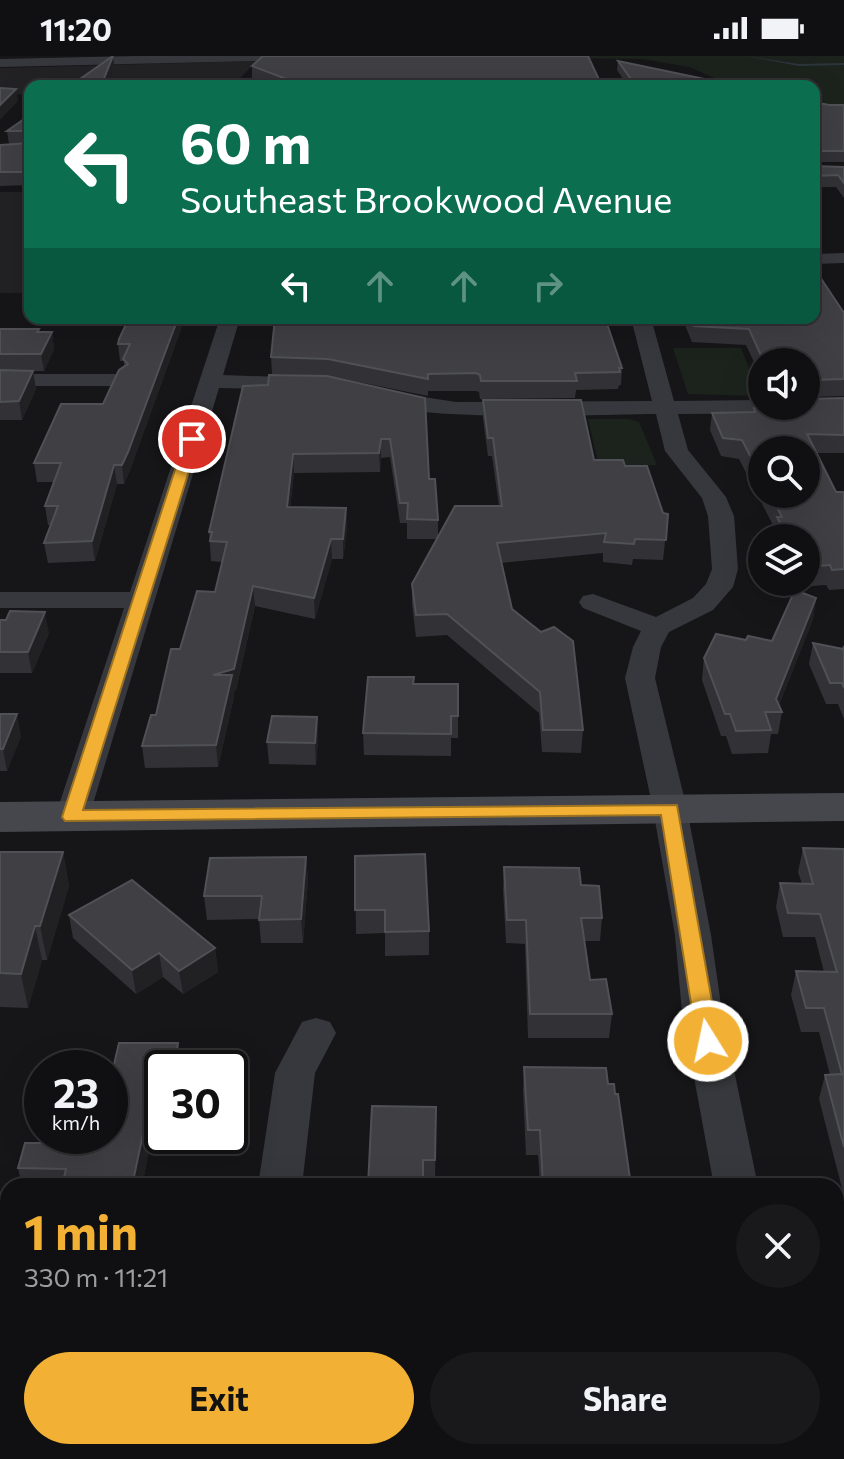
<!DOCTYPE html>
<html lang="en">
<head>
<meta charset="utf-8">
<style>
	body { margin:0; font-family:Commissioner,sans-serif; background:#19191b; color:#f1f3f6; height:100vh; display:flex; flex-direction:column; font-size:30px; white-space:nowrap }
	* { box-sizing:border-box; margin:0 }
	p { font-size:26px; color:#9c9d9f }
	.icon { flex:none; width:44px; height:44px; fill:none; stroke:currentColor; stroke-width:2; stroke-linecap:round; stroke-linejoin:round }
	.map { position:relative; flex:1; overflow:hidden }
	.drawer { position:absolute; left:0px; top:1122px; width:844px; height:282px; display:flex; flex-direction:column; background:#101012; border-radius:24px 24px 0 0; box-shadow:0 8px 32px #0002,0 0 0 2px #303032 }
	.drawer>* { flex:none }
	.banner { position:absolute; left:24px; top:24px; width:796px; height:244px; border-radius:16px; box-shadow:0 8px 32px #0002,0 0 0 2px #303032; background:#0b6e4f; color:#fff; overflow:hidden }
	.controls { position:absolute; left:748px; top:292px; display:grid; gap:16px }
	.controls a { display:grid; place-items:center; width:72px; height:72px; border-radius:50%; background:#101012; box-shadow:0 8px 32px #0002,0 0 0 2px #303032; font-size:40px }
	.speed { position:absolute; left:24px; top:994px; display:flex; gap:16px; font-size:40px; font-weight:700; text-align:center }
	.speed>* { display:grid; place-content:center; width:104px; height:104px; border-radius:50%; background:#101012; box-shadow:0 8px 32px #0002,0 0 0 2px #303032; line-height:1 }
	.speed small { font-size:20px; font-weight:400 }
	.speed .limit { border:4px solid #111; border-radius:12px; background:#fff; color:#111 }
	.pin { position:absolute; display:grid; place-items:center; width:68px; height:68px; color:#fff; margin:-34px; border:4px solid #fff; border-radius:50%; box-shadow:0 2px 8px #0007 }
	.me { position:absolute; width:88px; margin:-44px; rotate:350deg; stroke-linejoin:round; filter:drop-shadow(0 0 6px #0008) }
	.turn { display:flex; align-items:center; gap:28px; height:168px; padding:0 24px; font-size:36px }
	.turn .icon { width:104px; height:104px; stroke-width:2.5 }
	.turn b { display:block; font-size:56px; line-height:68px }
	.lanes { display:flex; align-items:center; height:76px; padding:0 24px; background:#0003; justify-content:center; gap:40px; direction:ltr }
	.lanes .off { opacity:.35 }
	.round { display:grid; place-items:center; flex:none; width:84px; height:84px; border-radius:42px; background:#19191b }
	.overview { display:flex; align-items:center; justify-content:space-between; height:136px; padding:0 24px }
	h1 { font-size:48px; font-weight:700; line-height:60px; color:#f2b134 }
	.action { display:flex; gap:16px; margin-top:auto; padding:16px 24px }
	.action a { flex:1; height:92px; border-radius:48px; background:#f2b134; color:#111; font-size:32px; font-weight:700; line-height:92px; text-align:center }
	.action a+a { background:#19191b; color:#f1f3f6 }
	.status { display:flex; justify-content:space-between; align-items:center; height:56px; padding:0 40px; background:#101012; direction:ltr }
	.status svg { height:22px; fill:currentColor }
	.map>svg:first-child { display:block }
	.built { fill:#222225 }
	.green { fill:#1c231d }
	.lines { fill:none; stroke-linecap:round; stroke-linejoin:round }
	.stream { fill:#2c353c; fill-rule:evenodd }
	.minor { fill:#37383d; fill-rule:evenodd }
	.secondary { fill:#45474d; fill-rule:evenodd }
	.wall { fill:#323236; fill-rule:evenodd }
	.shaded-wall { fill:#212124 }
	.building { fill:#3f3f44; stroke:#4f5156; stroke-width:2 }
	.route { fill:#f2b134; stroke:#9d7322; stroke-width:2 }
</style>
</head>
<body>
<div class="status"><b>11:20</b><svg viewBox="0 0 49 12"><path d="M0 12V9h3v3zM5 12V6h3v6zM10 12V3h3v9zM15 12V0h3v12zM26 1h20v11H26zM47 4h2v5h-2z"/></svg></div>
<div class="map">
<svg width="844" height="1403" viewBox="0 0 844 1403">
	<rect width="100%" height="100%" fill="#161618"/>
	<!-- built -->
	<g class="built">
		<path d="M257,5L232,30H30V38L0,39V12Z"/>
		<rect x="0" y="136" width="30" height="101"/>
	</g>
	<!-- green -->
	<g class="green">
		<path d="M371,0H844V69L814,72V30H734L689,11L643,3L561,2L401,30Z"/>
		<path d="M673,292H741L760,340L688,338Z"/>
		<path d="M588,363H629L639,366L657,409L599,410Z"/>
	</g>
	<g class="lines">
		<!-- stream -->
		<path class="stream" d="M746,0L799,8L844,7V9L799,10Z"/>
		<!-- minor -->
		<g class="minor">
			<path d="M138,0H301L295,4L0,11V3Z"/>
			<path d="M844,197V207L814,208V198Z"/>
			<path d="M220,262H240L223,319L311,322L322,328L311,334L219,332L89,761L84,769L72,772L60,769L55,761L124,552H0V536H130Z"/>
			<path d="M631,262H651L674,345L762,344V350H806V344L844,343V357L678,358L688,394L726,441L734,460L738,513L733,531L713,554L669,576L661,591L655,622L687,753L711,879L722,956L758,1130H714L682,956L675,879L653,753L625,622L633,591L641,575L583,552L579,546L583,540L593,538L656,561L693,542L706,528L712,513L708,460L702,442L665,395L656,358C613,358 393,368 373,342L384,335L456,346L652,345Z"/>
			<path d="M0,318H116L127,324L116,330H0Z"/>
			<path d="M316,962L330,966L336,977L315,1017L302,1130H258L275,1017L302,966Z"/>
			<path d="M248,1396H300L302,1403H250Z"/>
			<path d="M761,1396H813L814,1403H762Z"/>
		</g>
		<!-- secondary -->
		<path class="secondary" d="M844,737V765L0,776V746Z"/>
	</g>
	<!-- wall -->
	<g class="wall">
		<path d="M618,5L738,30H628L617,14Z"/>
		<path d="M252,10L602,30H268V28L252,22Z"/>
		<path d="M814,46L829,49H844V106H814Z"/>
		<path d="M30,59V129L0,130V89L9,88L7,75Z"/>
		<path d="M814,110L844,111V142L836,131H814Z"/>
		<path d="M844,257V340L806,341V306H762V323L746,289L692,286L682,262H814Z"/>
		<path d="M129,262H185L130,414L124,428H117L95,505L48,507L44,487L51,469H48L45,450L54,426H37L34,407L103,348L124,310V305H120L118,288Z"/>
		<path d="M0,273H39L40,276H52L54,293L44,315H33L36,333L22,364H0Z"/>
		<path d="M271,301L622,312L621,329H619L618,333L576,334L575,342L480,343L479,336L476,335H428V340L329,320L272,318Z"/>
		<path d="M243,330L425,342L429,423L438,464V481L499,450L492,400H488L483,363V344L594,404L625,410L663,457L668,458L663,504L633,503L632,509L603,506V497L501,507L512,553L583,674L581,697L542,696L539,657L447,579L416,581L412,548V528L436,483H407V467H400L390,401L381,402L380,416L294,417L290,452H346L347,472L343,503H332L315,563L255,550L236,634L234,635V641L218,711L145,712L142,690L156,659L180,593L215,536L222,506L211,505L209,476Z"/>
		<path d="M844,342V397H817L836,436L844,437V533L829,534L826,529L799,531L797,526H806V482H775V473L739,403L721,400L710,374L712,357L753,356L754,352H763L764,350H806ZM762,394L806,438H762Z"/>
		<path d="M816,542L813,563L779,649L782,656L778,678H771L768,697L732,698L726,680H721L702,624L704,602L772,585Z"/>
		<path d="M0,564L49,577L32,617H0Z"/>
		<path d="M813,587L843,593L844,590V663L838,648H826L809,608Z"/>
		<path d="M414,628H458V682H451V700L364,699L363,677Z"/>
		<path d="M0,658L21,680L7,715H0Z"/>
		<path d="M317,661L318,683L316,709L269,708L267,686Z"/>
		<path d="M803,792L844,793V1140L819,1043L825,1019H830L819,976H801L791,939L796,915L824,916L815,881H783L776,851L780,827L802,828L798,816Z"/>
		<path d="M0,796H63L69,830L47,904H42L28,952L0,951Z"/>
		<path d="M355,800L429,875V899L385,900V877L356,878Z"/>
		<path d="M306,801L308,824L303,887H261L259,863L207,864L204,840Z"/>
		<path d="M504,811L581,829L602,862L600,885H584L590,924L612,958L609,982H528L525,888L506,887L503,834Z"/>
		<path d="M69,859L215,892L218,916L183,938L163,921L136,938L73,882Z"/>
		<path d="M119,987H178L182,1012H162V1080H187V1083H151L142,1130H22L18,1112L25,1087H69L70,1080H110V1017H112Z"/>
		<path d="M524,1011L608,1028L631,1130H540L538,1099H526L523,1036Z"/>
		<path d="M436,1051L435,1128L368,1130Z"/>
	</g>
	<!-- shaded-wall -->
	<g class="shaded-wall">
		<path d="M113,0L114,11L107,30H101Z"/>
		<path d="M16,33L18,45L0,64V49Z"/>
		<path d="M178,262H185L130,414L124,428L122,409Z"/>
		<path d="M52,276L54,293L44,315L41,298Z"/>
		<path d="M33,315L36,333L22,364L19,345Z"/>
		<path d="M381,383V402L380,416L379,397Z"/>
		<path d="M293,398L294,417L288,471L287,451Z"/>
		<path d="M114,409L117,428L95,505L92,485Z"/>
		<path d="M346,452L347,472L343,503V483Z"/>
		<path d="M331,483L332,503L315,563L314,542Z"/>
		<path d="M253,530L255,550L236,634L234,635V641L218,711L216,689L213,619Z"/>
		<path d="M816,542L813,563L776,656V643Z"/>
		<path d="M45,556L49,577L32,617L28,596Z"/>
		<path d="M17,658L21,680L7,715L3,693Z"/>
		<path d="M317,661L318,683L316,709L315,687Z"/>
		<path d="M63,796L69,830L47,904L40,870Z"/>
		<path d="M306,801L308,824L303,887L301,863Z"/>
		<path d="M35,870L42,904L28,952L21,918Z"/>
		<path d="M215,892L218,916L183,938L179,915Z"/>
		<path d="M159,897L163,921L136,938L132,914Z"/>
		<path d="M178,987L182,1010L181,1012H174Z"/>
		<path d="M147,1059L151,1083L142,1130H132Z"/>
	</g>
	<!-- building -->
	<g class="building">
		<path d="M113,0L101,30H70Z"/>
		<path d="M263,0H588L602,30H281L268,25L284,22L252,10Z"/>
		<path d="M618,5L738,30H636Z"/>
		<path d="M0,32L16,33L0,49Z"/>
		<path d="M814,46L829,49H844V95H816L814,97Z"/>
		<path d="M30,59V75H7Z"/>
		<path d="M30,87V116H0V89Z"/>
		<path d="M814,110L844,111V127L838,119L814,120Z"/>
		<path d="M814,212L844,257V323L809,324L806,329V306H764L749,273L694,270L691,262H814Z"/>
		<path d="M129,262H178L128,396L122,409H114L92,485L44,487L58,450H45L61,407H34L61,348H103L119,314L128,308L123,303L130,288H118L119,283Z"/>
		<path d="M275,262H605L622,312H619L620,316L575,317L577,325H481L480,319L476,317L428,318V323L328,303L271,301Z"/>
		<path d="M0,273H39L37,276H52L41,298H0Z"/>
		<path d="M0,314L33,315L19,345L0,346Z"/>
		<path d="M269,319L327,320L425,342L429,423H435L438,464L407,463L408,447H400L390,383H381L379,397L293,398L287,451L346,452L343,483H331L314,542L253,530L234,613L213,619H232L216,689L142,690L151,659H156L171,593H180L197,535L215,536L227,486L210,485L212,476H209L243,330L268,329Z"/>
		<path d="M844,342V379L807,378L836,436H843L844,437V513L832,514L830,509L806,511V482H788L777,461H782L770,438H806V394H762V423L742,384L723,382L712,357L755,356L754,352H765L764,350H806V343Z"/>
		<path d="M483,344H581L594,404H623L625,410H647L663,457L668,458L666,484L635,483L634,488L604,486L606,477L497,487L512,553L541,576L554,571L573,585L583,674H543L540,636L447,558L416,559L412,528L455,450H502L493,382H488Z"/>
		<path d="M795,534L816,542L776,643L782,656H765L771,674L736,675L730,658H725L704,602L716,578L746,584L748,580L772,585Z"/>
		<path d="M10,555L45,556L28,596H0V564H6Z"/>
		<path d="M813,587L843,593L844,590V632L842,627H830Z"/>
		<path d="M368,621H414L413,628H458V660H451V678L363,677Z"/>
		<path d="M0,658H17L3,693H0Z"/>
		<path d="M272,660L317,661L315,687L267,686Z"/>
		<path d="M803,792L844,793V1091L825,1019L842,1018L824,952H806L796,915L837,916L820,858L788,857L780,827L813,828Z"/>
		<path d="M0,796H63L40,870H35L21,918L0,917Z"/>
		<path d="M425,798L429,875L385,876V854H355V800Z"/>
		<path d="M306,801L301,863L259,864L262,840H204L210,802Z"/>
		<path d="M504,811L579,812L581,829L599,830L602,862H581L590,924L606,923L612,958H530L526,864H507Z"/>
		<path d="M132,824L215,892L179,915L159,897L132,914L69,859Z"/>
		<path d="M119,987H178L174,1012H162V1059H147L132,1130H62L66,1113L18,1112L25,1087H69L70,1080H110V1017H112Z"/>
		<path d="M524,1011L606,1012L608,1028H614L615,1038H618L631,1130H543L540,1074H528Z"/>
		<path d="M372,1050L436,1051L435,1104H423V1130H368Z"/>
	</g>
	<!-- route -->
	<path class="route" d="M192,379L199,383L83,754L677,749L719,985L716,991L708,994L700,991L697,985L661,759L65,765L62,761L185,383Z"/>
</svg>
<div class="controls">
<a><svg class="icon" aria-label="sound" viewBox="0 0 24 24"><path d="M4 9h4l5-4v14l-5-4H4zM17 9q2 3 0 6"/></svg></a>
<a><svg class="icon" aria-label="search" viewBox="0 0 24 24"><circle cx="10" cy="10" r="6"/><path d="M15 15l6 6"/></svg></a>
<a><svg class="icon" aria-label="layers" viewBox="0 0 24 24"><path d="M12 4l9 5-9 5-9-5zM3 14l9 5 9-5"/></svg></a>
</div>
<div class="speed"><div>23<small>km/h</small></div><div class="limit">30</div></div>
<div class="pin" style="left:192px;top:383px;background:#d93025"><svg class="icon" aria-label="arrive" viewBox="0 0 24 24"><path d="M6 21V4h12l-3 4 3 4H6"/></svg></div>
<svg class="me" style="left:708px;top:985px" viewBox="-20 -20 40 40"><circle r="17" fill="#f2b134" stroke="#fff" stroke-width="3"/><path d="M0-11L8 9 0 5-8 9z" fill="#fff"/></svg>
<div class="banner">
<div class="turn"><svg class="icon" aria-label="left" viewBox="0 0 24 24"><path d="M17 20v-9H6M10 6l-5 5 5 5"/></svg><div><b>60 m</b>Southeast Brookwood Avenue</div></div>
<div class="lanes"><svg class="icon" aria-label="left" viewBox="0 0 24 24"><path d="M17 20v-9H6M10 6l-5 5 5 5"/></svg><svg class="icon off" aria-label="ahead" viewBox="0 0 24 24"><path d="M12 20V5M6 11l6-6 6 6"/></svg><svg class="icon off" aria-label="ahead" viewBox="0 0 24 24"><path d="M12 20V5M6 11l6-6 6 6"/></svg><svg class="icon off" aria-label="right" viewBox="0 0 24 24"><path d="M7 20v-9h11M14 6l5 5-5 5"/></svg></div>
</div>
<section class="drawer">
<div class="overview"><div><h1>1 min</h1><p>330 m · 11:21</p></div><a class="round"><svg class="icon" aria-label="close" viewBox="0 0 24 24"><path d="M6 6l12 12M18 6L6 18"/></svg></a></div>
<div class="action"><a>Exit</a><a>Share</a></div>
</section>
</div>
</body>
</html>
